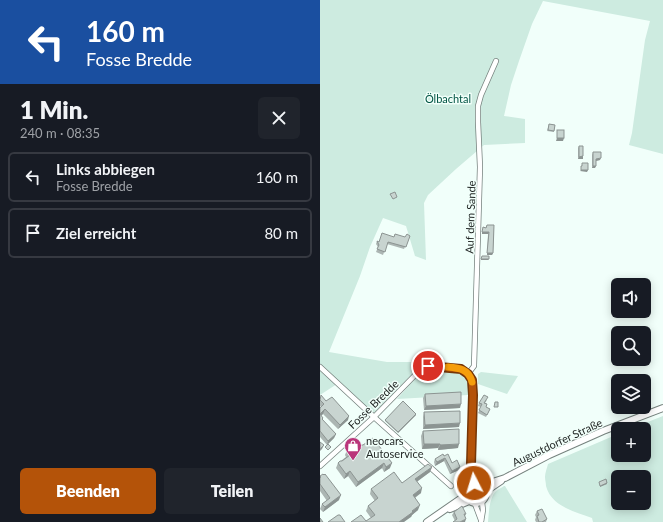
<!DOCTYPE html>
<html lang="de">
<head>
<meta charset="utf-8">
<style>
	body { margin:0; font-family:Lato,sans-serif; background:#20242c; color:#f1f3f6; height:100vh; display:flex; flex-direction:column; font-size:15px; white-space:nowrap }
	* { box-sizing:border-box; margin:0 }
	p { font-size:13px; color:#9ea1a6 }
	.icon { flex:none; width:22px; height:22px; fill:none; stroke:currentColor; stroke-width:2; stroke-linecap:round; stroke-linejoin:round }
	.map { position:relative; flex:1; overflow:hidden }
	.details { display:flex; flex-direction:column; background:#171b24; width:320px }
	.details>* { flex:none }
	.guide { background:#1a4fa0; color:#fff; overflow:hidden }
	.buttons { position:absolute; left:291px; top:278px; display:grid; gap:8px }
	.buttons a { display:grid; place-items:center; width:40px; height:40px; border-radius:6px; background:#171b24; box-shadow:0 2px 10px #0003; font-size:20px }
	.pin { position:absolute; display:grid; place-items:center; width:34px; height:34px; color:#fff; margin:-17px; border:2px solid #fff; border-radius:50%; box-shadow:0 1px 4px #0007 }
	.me { position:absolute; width:44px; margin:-22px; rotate:355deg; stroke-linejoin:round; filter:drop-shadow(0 0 3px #0008) }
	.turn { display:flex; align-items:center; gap:14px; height:84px; padding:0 20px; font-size:18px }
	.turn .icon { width:52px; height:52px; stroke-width:2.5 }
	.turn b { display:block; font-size:28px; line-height:34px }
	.round { display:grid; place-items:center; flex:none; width:42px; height:42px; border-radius:6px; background:#20242c }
	.summary { display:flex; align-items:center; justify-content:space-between; height:68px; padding:0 20px }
	h1 { font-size:24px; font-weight:800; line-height:30px }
	.button { display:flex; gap:8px; margin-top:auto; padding:8px 20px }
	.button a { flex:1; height:46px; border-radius:6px; background:#b45309; color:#fff; font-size:16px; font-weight:800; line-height:46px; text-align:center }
	.button a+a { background:#20242c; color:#f1f3f6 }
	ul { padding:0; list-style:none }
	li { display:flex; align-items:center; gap:12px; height:50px; margin:0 8px 6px; padding:0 12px; border:2px solid #363941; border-radius:6px }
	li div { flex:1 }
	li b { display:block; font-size:15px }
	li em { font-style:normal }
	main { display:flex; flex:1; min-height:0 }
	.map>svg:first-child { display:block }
	.green { fill:#cdebe0; fill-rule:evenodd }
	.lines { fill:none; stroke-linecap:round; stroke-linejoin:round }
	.minor-casing { stroke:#76827e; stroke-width:6 }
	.secondary-casing { stroke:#76827e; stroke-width:8 }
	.minor { stroke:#fff; stroke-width:4.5 }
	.secondary { stroke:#fff; stroke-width:6 }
	.wall { fill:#acb6b3 }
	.shaded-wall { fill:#8c9492 }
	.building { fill:#c8d4d0; stroke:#8c9492 }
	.route-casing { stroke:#753606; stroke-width:10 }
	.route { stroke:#b45309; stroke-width:7 }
	.slow { stroke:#f59e0b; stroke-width:7 }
	.labels { text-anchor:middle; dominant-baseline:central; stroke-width:3; stroke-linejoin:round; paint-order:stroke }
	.park-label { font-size:11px; fill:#005443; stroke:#f1fffa }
	.street-label { font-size:11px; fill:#232826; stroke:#f1fffa }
	.poi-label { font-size:11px; fill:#232826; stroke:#f1fffa; text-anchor:start }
</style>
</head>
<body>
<main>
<section class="details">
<div class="guide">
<div class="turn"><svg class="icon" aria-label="left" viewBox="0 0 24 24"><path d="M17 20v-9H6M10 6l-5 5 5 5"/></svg><div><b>160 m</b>Fosse Bredde</div></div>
</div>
<div class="summary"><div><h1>1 Min.</h1><p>240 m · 08:35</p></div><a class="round"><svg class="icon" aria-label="close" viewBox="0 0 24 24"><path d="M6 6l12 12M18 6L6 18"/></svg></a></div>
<ul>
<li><svg class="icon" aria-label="left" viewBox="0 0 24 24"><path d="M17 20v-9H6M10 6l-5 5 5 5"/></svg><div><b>Links abbiegen</b><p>Fosse Bredde</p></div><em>160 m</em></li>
<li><svg class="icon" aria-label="arrive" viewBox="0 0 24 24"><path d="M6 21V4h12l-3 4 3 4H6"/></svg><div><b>Ziel erreicht</b></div><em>80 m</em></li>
</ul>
<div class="button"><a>Beenden</a><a>Teilen</a></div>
</section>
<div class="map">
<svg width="343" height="522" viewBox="0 0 343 522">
	<rect width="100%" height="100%" fill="#f1fffa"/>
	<!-- green -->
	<g class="green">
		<path d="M0,0H343V154L309,145L312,133L325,40L330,21L223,1L212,24L199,61L191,85L184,116L205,119V143L164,145L136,169L108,195L104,203L106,260L95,256L86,226L63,218L50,247L40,276L9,352L67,362H109L100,366L55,412L51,413L17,384L0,395Z"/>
		<path d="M112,369L132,371V370H134L141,372L148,379L150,382V388L149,426H148V395L77,399C86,390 99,371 112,369Z"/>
		<path d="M161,372L198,376L187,394L158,384V374Z"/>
		<path d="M343,416V522H273L272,518C255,512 231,506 226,486C226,483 225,480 225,477C225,473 227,468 228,464L298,434V455H324V429H310ZM298,477H324V503H298Z"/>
		<path d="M184,486H185L207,522H168C169,513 169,498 176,491C178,489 182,488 184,486Z"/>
	</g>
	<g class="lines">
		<defs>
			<g id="minor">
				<path d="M0,367L54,417L131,486"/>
				<path d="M148,374L154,366L160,167L158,122V106L161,95L176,61"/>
				<path d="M0,466L54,417L102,368L107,366L141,369L148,374L152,380L153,395L151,464L149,476L151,484"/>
				<path d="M152,466L157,483"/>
				<path d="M155,504L161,520"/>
				<path d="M161,522L163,510L162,502"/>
			</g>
			<g id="secondary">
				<circle cx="156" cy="493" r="10"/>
				<path d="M163,485L185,478L229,455L283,431L343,408"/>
				<path d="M166,491L181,481"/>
				<path d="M130,509L149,501"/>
				<path d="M107,522L146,495"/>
			</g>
		</defs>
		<!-- minor casing -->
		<use href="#minor" class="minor-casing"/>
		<!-- secondary casing -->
		<use href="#secondary" class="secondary-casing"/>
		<!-- minor -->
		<use href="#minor" class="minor"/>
		<!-- secondary -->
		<use href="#secondary" class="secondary"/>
	</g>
	<!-- wall -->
	<g class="wall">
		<path d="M229,124L235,125L234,132L227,131Z"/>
		<path d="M259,146L263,156V159H258V148Z"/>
		<path d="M273,152L280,160L276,161L275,168H272V155Z"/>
		<path d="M167,225H174L173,253L172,255H167L168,234H162L163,227L166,228Z"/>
		<path d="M90,236L84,249L67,244L63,255L56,252L58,247L56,244L57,241L59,242L74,237H85Z"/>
		<path d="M105,394L140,408L104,410L103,398Z"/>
		<path d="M0,397L6,401L28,420L18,429L3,414L1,415L2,420L16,434L14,438L7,445L0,437V408L1,407L0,406Z"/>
		<path d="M167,400L165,403L166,407L170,409L166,417L158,413L161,407L158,406L159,403Z"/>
		<path d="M104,412L139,427L103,429V417Z"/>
		<path d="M96,415L78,433L65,421V420Z"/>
		<path d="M103,431L138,448L118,450V448L102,449L101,436Z"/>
		<path d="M41,445L70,468L64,472L62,468L36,487L28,476L24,479L16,468L18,463L26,457L25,455L27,450L35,451L41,447Z"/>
		<path d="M124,456L132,463L140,467L139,470L130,474L124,461L115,466L114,462L115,459Z"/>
		<path d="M112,467L110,472L97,481L101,493L95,498L98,510L92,515L91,517L46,521L51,518L46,511L48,506L55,501L50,494L51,489L82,483Z"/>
		<path d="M0,476L19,500L3,512L0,509L2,504L7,501L0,491Z"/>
		<path d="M217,511L227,519L226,522H216L215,520L216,517L215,515Z"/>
		<path d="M134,512L146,514L145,516L135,521L132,515Z"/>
	</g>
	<!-- shaded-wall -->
	<g class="shaded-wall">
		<path d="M237,138H244L243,141H236Z"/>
		<path d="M263,156V159H258L259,157Z"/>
		<path d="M281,158L280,160L275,161L276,159Z"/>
		<path d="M273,166H276L275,168H272Z"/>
		<path d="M261,170H268L267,172L260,171Z"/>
		<path d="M162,232H169L168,234H162Z"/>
		<path d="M167,253H173L172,255H167Z"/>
		<path d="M161,259H169L168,260H161Z"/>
		<path d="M141,404L140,408L104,410L106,406Z"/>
		<path d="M5,409L3,414L0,417V414Z"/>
		<path d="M96,414V415L78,433V432Z"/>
		<path d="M29,416L28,420L18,429L20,425Z"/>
		<path d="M140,423L139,427L103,429L105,425Z"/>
		<path d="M16,434L14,438L7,445L8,441Z"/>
		<path d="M104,444H120L118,448L102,449Z"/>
		<path d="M139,444L138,448L118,450L120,445Z"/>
		<path d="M4,445L2,449L0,451V449Z"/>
		<path d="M125,458L124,461L115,466L117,462Z"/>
		<path d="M64,463L62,468L36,487L38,482Z"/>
		<path d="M72,463L70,468L64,472L66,467Z"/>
		<path d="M112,467L110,472L94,484L95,479Z"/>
		<path d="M140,467L139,470L130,474L132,471Z"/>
		<path d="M30,471L28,476L24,479L26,474Z"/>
		<path d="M287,483V484L280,487V486Z"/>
		<path d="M102,488L101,493L91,500L93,495Z"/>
		<path d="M21,495L19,500L3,512L5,507Z"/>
		<path d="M100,505L98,510L92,515L91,517L84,522H79Z"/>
		<path d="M146,519L145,522H140Z"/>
	</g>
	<!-- building -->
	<g class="building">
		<path d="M229,124L235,125L234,131L228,130Z"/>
		<rect x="237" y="130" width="7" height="8"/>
		<path d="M259,146H263V156L259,157Z"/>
		<path d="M273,152H281V158L276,159V166H273Z"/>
		<path d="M262,163H268V170H261V166H262Z"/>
		<path d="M75,192L77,197L73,199L70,194Z"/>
		<path d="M167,225H174L173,253H167L169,232H162L163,227L166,228Z"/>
		<path d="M62,233L74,237L75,234L85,237L87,234L90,236L86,247L68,242L65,252L57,249L59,245L57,241L59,242Z"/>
		<path d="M162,256H169V259H161Z"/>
		<path d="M141,392V404L106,406L105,394Z"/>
		<path d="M1,395L6,401L12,397L29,416L20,425L5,409L0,414L3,418L2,419L16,434L8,441L0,431V408L4,404L0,400Z"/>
		<path d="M164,395L168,397L164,403L167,404L166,407L170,409L167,415L159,410L162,404L159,403Z"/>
		<path d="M83,401L96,414L78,432L65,420Z"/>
		<path d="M175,402H178V407H174Z"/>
		<path d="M140,411V423L105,425L104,412Z"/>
		<path d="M139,429V444L120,445V444H104L103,431Z"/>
		<path d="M53,438L72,463L66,467L64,463L38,482L30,471L26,474L18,463L20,461H22L30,455L27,450L32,446L35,451L41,446V445H43Z"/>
		<path d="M0,442L4,445L0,449Z"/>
		<path d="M8,444L11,447L8,450L5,447Z"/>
		<path d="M123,454L124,456L128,454L132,463L137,460L140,467L132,471L125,458L117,462L115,459Z"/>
		<path d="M108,464L112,467L95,479L102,488L93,495L100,505L92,511L93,512L79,522H31L41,515L46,521L55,515L48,506L58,498L51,489L74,472L82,483Z"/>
		<path d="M3,474L4,475L5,474L21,495L5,507L2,504L10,498L0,484V478L1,477L0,476Z"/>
		<path d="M286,479L287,483L280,486L279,482Z"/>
		<path d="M142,506L146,514H144L146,519L140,522H133L137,519L134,512Z"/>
		<path d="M222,509L227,519L222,522H219L217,516L219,515L217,511Z"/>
		<path d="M18,515H20L25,522H8Z"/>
		<path d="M0,518L3,522H0Z"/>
	</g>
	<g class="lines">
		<defs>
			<path id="route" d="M108,366L141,369L148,374L152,380L153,395L151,464L157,483H154"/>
		</defs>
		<!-- route casing -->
		<use href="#route" class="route-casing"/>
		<!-- route -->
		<use href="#route" class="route"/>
		<!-- slow -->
		<path class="slow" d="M128,367C139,368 149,369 152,382"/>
	</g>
	<!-- icons -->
	<defs>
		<symbol id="shop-pin" viewBox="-11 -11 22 30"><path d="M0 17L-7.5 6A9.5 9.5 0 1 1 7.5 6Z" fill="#ba357a" stroke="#f1fffa"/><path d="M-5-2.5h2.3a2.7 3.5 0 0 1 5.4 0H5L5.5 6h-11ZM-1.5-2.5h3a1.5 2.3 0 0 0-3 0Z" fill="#fff"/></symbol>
	</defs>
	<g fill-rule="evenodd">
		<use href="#shop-pin" x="23" y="436" width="20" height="27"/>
	</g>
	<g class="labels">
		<!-- park labels -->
		<g class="park-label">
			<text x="128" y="98">Ölbachtal</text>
		</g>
		<!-- street labels -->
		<g class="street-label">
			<text transform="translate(150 217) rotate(-88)">Auf dem Sande</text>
			<text transform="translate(53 404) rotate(-44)">Fosse Bredde</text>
			<text transform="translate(237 442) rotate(-25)">Augustdorfer Straße</text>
		</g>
		<!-- poi labels -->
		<g class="poi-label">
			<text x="46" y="440">neocars<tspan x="46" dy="13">Autoservice</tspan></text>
		</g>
	</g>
</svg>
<div class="buttons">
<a><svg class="icon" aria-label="sound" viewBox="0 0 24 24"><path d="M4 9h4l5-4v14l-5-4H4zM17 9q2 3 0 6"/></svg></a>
<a><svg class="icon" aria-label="search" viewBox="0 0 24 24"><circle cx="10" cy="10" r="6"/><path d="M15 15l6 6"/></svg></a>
<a><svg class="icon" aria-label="layers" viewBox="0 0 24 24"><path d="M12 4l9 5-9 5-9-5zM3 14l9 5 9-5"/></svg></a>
<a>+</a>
<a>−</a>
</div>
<div class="pin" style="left:108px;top:366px;background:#d93025"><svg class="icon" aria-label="arrive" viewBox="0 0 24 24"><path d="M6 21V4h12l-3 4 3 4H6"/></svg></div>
<svg class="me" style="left:154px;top:483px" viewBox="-20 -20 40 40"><circle r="17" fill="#b45309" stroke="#fff" stroke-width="3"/><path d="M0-11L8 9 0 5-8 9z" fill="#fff"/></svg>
</div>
</main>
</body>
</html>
